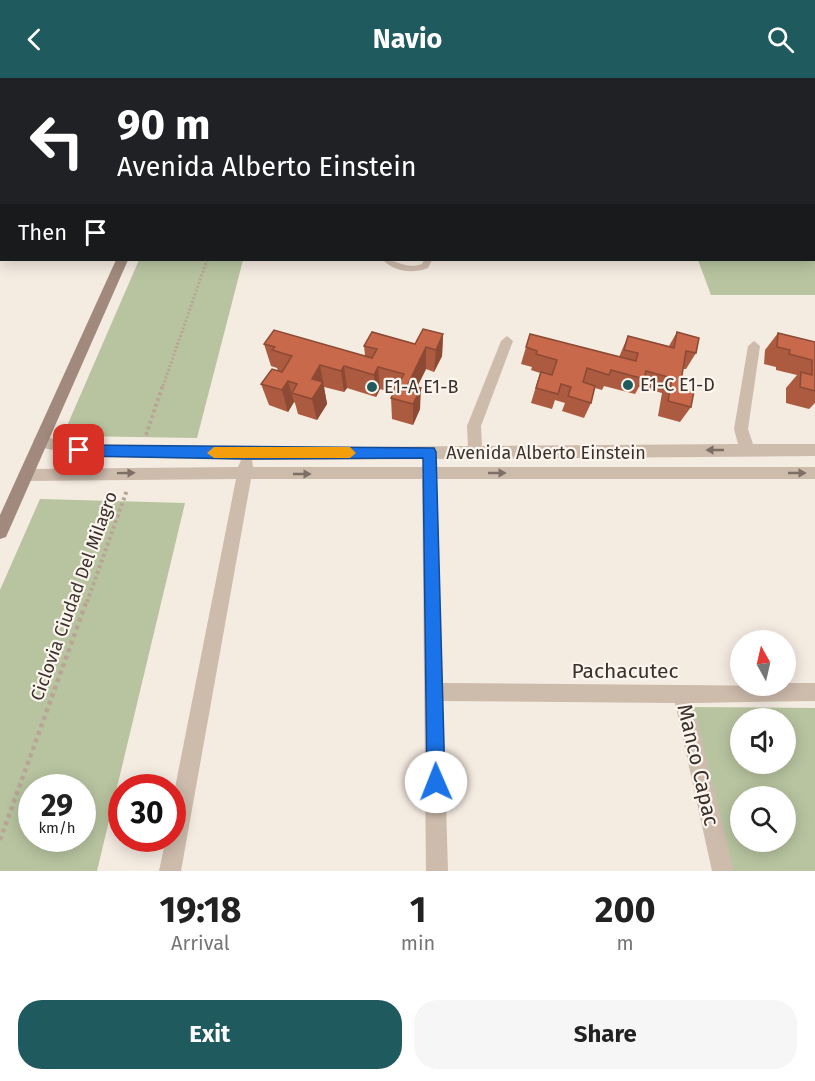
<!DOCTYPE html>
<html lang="en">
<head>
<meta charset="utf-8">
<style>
	body { margin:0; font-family:"Fira Sans",sans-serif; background:#f6f6f6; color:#222; height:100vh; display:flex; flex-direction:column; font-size:22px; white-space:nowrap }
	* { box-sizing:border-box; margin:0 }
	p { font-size:20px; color:#767676 }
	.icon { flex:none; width:33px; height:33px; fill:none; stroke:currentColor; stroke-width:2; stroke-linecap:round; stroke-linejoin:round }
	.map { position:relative; height:793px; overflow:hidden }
	.sheet { display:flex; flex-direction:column; background:#fff; flex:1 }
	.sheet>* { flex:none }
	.guide { position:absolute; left:0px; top:0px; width:816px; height:183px; box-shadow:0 3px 15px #0003; background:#202124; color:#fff; overflow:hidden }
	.needle { width:39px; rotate:352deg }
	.buttons { position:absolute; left:730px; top:552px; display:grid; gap:12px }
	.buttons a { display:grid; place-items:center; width:66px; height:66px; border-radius:50%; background:#fff; box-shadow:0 3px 15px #0003; font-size:30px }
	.speed { position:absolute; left:18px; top:696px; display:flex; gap:12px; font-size:30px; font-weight:700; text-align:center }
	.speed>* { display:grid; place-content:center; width:78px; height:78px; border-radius:50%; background:#fff; box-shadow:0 3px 15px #0003; line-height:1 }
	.speed small { font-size:15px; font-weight:400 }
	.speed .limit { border:9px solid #d22; background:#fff; color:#111 }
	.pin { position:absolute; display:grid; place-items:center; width:51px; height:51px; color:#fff; margin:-26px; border-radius:12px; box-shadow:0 3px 9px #0006 }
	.me { position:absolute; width:66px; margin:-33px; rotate:359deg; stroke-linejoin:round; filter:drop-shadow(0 0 4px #0008) }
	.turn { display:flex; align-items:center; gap:21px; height:126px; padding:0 18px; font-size:27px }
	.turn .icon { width:78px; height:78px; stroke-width:2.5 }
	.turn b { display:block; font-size:42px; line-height:51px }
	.then { display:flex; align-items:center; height:57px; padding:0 18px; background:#0003; gap:12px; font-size:22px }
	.eta { display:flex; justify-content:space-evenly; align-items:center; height:102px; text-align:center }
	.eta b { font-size:36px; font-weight:700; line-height:42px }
	.cta { display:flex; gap:12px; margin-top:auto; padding:12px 18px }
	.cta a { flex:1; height:69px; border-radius:24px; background:#1f5a5e; color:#fff; font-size:24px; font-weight:700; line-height:69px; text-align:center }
	.cta a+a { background:#f6f6f6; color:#222 }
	header { display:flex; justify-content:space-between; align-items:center; height:78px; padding:0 18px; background:#1f5a5e; color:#fff; font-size:27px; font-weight:700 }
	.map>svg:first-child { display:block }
	.green { fill:#b8c4a0; fill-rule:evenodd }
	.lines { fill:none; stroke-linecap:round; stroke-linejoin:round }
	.path-far2 { stroke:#b9a596; stroke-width:3; stroke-dasharray:2 2; stroke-linecap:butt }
	.path-far1 { stroke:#b9a596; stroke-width:4; stroke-dasharray:3 3; stroke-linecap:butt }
	.path { stroke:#b9a596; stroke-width:4.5; stroke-dasharray:4 4; stroke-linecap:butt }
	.lane { fill:#cdbbac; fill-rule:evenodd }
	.street { fill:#cdbbac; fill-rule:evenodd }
	.secondary { fill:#a18a7d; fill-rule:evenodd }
	.primary { fill:#7d675c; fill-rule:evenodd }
	.wall { fill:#ac5a40 }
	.shaded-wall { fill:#8c4a34 }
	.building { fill:#c8694b; stroke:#8c4a34; stroke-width:1.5 }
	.oneway { fill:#7d6f65 }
	.route { fill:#1a73e8; stroke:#114b97; stroke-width:1.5 }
	.slow { fill:#f59e0b }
	.poi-dot { fill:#1f5a5e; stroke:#fbf5ee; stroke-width:2 }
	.labels { text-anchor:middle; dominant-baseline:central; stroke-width:4.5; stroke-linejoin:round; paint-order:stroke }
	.poi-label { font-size:18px; fill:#3b302b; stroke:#fbf5ee; text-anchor:start }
	.street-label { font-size:18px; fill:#3b302b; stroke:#fbf5ee }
	.near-street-label { font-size:21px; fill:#3b302b; stroke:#fbf5ee }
</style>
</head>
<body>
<header><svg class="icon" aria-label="back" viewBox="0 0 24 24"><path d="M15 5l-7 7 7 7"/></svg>Navio<svg class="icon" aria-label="search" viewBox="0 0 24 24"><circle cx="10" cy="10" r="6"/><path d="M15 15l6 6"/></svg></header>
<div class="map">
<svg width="815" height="793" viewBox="0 0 815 793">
	<rect width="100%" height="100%" fill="#f4ebe1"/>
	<!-- green -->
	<g class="green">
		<path d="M815,85V217H711L698,182H814Z"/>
		<path d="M139,182H243L197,360L74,358L67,348Z"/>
		<path d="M40,421L185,425L97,793H0V512ZM32,710H82V760H32Z"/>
		<path d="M686,629L815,630V793H730ZM741,640H786V686H741ZM741,718H786V764H741Z"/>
	</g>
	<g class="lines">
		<!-- path-far2 -->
		<path class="path-far2" d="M163,308L207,182"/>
		<!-- path-far1 -->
		<g class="path-far1">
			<path d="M146,357L163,307"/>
			<path d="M87,524L127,412"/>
		</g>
		<!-- path -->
		<path class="path" d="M0,762L87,522"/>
		<!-- lane -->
		<g class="lane">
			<path d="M44,0H50L43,2Z"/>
			<path d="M456,0H462L455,2Z"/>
			<path d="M2,41V46H0V42Z"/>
			<path d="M383,182C398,181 405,192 422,186L424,182H432L428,190C412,196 395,194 383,182Z"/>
		</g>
		<!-- street -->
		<g class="street">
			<path d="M22,0H31L21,2Z"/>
			<path d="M2,17V23L0,24V18Z"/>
			<path d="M507,258L513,263L481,348L482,368L738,366L734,351L748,268L754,263L760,268L748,351L753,366H815V378L432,381L436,389H815V401H437L442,605L786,608V605H815V623L693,625L734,793H712L675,625L443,623L448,793H426L422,401H251L181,793H159L166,760H172V725L236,401L26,403L21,402L18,397L21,392L26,391L238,389L241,382L79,378L35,368L33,364L35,360L40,358L79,366L248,370L468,368L467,348L501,263ZM426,381L422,389H253L252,382Z"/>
		</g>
		<!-- secondary -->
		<g class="secondary">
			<path d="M227,0H235L226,2Z"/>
			<path d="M116,182H128L6,459L0,461V437Z"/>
		</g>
		<!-- primary -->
		<g class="primary">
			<path d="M83,0H91L82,2Z"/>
			<path d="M114,0H123L113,2Z"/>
			<path d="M153,0H161L152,2Z"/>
			<path d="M189,0H198L188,2Z"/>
			<path d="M0,89H2L0,97Z"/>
			<path d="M0,137H2L0,144Z"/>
		</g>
	</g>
	<!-- wall -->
	<g class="wall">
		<path d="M677,254L696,275L686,291H683L680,309L691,329L680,344L658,338L662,315L639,309L635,316L604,308L602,312L595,310L591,325L584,340L562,333L565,325L555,322L552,331L531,325L540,295L531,292L532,289L521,286L526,269L619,279L628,258L669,268Z"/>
		<path d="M778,255L815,264V325L809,331L786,325V310L797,297L776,292V289L764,286L765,272Z"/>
		<path d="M443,256L442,278L434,294L426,291L417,309L420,331L413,347L392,341L391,320L394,315L380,311L376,319L347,310L344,314L324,309L327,326L317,342L298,336L295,325L294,324L288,334L269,327L261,306L278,293L277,290L271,288L264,266L365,278L364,268L415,266Z"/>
	</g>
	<!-- shaded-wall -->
	<g class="shaded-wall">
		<path d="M416,0H427L426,2H415Z"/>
		<path d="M443,256L442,278L434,294L436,272Z"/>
		<path d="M426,269V291L409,325L408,306Z"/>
		<path d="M320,287L327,326L317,342L312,321V301Z"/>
		<path d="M344,288L347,310L344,314L341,293Z"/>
		<path d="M378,289L380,311L376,319L374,297Z"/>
		<path d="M288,303L294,324L288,334L282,312Z"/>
		<path d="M421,310L420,331L413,347V326Z"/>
	</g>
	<!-- building -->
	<g class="building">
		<path d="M385,0H416L415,2H384Z"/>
		<path d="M461,0H548L547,2H460Z"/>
		<path d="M699,0H809L811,2H699Z"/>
		<path d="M814,4H815V56L814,55Z"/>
		<path d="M423,251L443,256L436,272L426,269L408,306L421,310L413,326L391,320L404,296L378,289L374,297L344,288L341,293L320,287L312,301L323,304L312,321L292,315L297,306L288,303L282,312L261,306L272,291L282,294L292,278L272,272L275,269L264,266L274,252L372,280L377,271L364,268L372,254L415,266Z"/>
		<path d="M677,254L699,260L696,275L686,273L680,309L694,313L691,329L668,323L672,300L646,293L644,301L611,292L609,297L587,290L583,304L595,308L591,325L568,318L571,309L561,306L558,316L536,310L541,294L552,297L557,282L536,276L537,273L526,269L530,256L636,283L638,275L624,272L628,258L674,270Z"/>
		<path d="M778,255L815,264V313L800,309L801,294L812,297V282L789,276L790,272L777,269Z"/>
	</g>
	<!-- one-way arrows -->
	<defs><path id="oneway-solid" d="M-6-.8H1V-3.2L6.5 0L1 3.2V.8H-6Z" transform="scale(1.5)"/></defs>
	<g class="oneway">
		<use href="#oneway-solid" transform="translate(715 372) rotate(180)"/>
		<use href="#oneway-solid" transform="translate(126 395) rotate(-1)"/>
		<use href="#oneway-solid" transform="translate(497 395)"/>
		<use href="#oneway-solid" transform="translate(797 395)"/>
		<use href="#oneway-solid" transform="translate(302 396)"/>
	</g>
	<!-- route -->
	<path class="route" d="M79,367L434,370L436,374L445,704L442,710L436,713L429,710L427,704L423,380L248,381L79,378L72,372Z"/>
	<!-- slow -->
	<path class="slow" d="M214,369H350L356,375L350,380H214L207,375Z"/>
	<!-- markers -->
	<g class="poi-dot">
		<circle cx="628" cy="307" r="6"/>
		<circle cx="372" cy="309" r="6"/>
	</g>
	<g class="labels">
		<!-- poi labels -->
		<g class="poi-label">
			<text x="640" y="307">E1-C E1-D</text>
			<text x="384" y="309">E1-A E1-B</text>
		</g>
		<!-- street labels -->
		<g class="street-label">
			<text x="546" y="375">Avenida Alberto Einstein</text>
			<text transform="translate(74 518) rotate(-70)">Ciclovia Ciudad Del Milagro</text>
		</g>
		<!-- near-street labels -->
		<g class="near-street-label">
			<text x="625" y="593">Pachacutec</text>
			<text transform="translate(698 687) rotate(77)">Manco Capac</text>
		</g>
	</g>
</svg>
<div class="buttons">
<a><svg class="needle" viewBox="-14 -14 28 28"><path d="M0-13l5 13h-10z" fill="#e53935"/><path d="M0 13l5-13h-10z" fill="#767676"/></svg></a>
<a><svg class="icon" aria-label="sound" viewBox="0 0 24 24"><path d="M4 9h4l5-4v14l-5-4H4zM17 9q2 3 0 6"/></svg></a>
<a><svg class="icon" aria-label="search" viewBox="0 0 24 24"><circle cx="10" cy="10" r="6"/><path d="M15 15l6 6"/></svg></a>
</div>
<div class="speed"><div>29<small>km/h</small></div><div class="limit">30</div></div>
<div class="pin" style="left:79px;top:372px;background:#d93025"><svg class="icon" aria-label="arrive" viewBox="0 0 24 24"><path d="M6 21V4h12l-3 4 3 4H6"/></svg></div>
<svg class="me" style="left:436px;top:704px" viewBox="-20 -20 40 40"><circle r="19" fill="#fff"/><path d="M0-13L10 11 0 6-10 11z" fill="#1a73e8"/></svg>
<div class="guide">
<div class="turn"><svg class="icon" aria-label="left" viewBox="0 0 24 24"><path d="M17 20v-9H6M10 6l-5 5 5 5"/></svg><div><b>90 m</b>Avenida Alberto Einstein</div></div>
<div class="then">Then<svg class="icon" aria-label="arrive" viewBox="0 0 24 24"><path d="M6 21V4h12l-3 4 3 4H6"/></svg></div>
</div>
</div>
<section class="sheet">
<div class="eta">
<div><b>19:18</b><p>Arrival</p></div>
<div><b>1</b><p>min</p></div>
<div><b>200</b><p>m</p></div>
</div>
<div class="cta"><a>Exit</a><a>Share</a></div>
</section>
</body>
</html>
